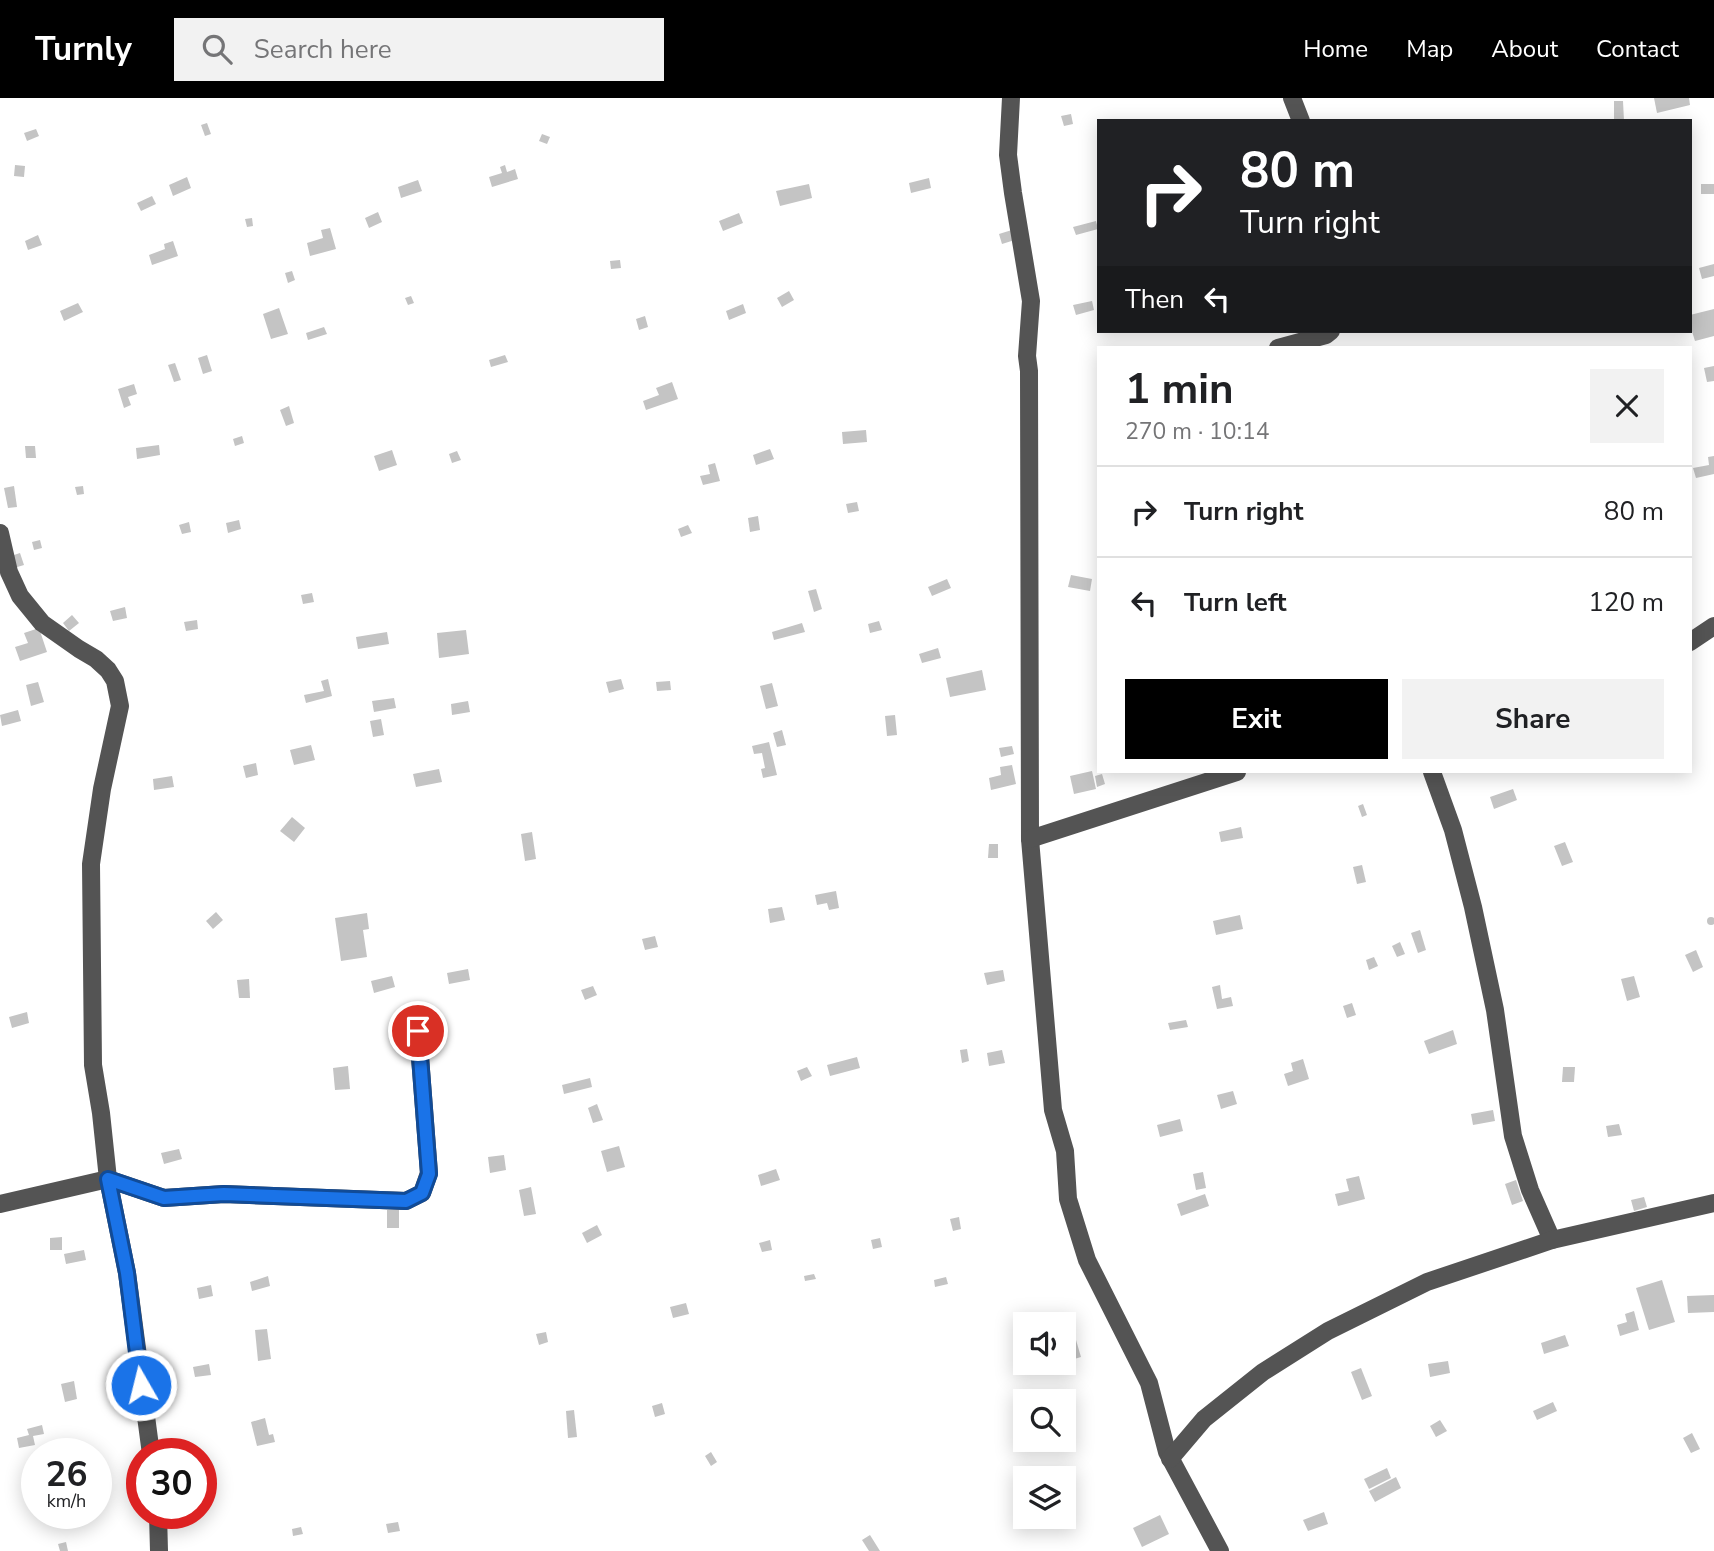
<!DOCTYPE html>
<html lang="en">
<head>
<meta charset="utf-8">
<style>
	body { margin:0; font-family:"Nunito Sans",sans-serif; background:#f2f2f2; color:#202124; height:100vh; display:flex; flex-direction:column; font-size:26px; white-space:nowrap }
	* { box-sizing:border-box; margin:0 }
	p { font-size:23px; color:#757577 }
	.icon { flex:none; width:38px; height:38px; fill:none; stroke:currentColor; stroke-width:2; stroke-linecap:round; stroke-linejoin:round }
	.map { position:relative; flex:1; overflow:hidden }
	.sheet { position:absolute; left:1097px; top:248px; width:595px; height:427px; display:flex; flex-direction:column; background:#fff; border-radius:0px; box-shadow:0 4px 18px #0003 }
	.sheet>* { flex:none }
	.hud { position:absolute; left:1097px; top:21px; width:595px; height:214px; border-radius:0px; box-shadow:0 4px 18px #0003; background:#202124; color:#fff; overflow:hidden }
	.tools { position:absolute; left:1013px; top:1214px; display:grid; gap:14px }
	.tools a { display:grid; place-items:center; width:63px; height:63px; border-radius:0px; background:#fff; box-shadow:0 4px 18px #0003; font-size:35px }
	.speed { position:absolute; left:21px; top:1340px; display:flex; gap:14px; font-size:35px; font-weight:700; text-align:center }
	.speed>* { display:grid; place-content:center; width:91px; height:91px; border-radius:50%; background:#fff; box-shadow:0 4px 18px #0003; line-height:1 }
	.speed small { font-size:18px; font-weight:400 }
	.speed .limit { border:10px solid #d22; background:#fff; color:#111 }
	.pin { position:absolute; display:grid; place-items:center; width:60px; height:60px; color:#fff; margin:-30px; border:4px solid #fff; border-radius:50%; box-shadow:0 2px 7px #0007 }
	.me { position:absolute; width:77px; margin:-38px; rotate:352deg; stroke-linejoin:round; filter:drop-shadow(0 0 5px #0008) }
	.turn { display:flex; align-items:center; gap:24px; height:147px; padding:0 28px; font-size:32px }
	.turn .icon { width:91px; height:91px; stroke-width:2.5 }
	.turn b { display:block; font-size:49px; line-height:60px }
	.then { display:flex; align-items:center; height:66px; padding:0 28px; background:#0003; gap:14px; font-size:26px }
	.round { display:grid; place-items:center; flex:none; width:74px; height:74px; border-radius:0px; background:#f2f2f2 }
	.summary { display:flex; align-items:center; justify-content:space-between; height:119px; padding:0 28px }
	h1 { font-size:42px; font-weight:700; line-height:52px }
	.action { display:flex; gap:14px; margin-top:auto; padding:14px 28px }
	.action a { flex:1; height:80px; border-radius:0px; background:#000; color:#fff; font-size:28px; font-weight:700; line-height:80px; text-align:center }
	.action a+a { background:#f2f2f2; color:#202124 }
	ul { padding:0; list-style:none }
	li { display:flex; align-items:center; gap:21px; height:91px; padding:0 28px; border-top:2px solid #e0e0e0 }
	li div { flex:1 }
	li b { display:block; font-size:26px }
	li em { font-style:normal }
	header { display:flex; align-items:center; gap:42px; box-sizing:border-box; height:98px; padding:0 35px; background:#000; color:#fff }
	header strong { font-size:33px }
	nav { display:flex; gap:38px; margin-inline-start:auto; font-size:24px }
	.search { width:490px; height:63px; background:#f2f2f2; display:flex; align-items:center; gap:18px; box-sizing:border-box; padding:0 24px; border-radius:0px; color:#757577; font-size:26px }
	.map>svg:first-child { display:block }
	.building { fill:#c4c4c4 }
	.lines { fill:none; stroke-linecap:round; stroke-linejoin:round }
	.minor { stroke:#545454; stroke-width:18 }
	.route-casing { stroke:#114b97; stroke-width:18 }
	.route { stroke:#1a73e8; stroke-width:12 }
</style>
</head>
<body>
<header>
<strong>Turnly</strong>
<div class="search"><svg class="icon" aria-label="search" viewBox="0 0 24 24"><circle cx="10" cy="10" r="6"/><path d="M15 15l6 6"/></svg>Search here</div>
<nav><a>Home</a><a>Map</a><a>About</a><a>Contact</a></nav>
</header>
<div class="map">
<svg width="1714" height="1453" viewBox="0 0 1714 1453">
	<rect width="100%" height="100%" fill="#fff"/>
	<!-- building -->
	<g class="building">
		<path d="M1654,0H1689L1690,7L1657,15Z"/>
		<path d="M1614,3H1623L1624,23H1614Z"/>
		<path d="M1071,16L1073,26L1064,28L1061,18Z"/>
		<path d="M207,25L211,36L205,38L201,27Z"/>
		<path d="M36,31L39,38L27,43L24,35Z"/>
		<path d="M542,36L550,39L547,46L539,43Z"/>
		<path d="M15,67L25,68L24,79L14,78Z"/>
		<path d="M505,67L507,74L515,71L518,81L492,89L489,79L502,75L500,69Z"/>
		<path d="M187,79L191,90L173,98L169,87Z"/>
		<path d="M929,80L931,90L911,95L909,85Z"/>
		<path d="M418,82L422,93L401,100L398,89Z"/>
		<path d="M809,86L812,100L780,108L776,93Z"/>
		<rect x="1701" y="86" width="13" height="10"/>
		<path d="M152,98L156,106L141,113L137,105Z"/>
		<path d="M378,114L382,124L369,130L365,120Z"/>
		<path d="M739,115L743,125L723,133L719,123Z"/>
		<path d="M252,120L253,128L247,129L245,121Z"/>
		<path d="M1096,123L1098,131L1076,137L1073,129Z"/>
		<path d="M330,130L336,151L310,158L307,145L323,140L321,132Z"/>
		<path d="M1015,131L1018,141L1002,146L999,136Z"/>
		<path d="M38,137L42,147L28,152L25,143Z"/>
		<path d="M173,143L178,158L152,167L149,157L165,151L164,146Z"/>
		<path d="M620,162L621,170L611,171L610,163Z"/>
		<path d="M1714,166V178L1702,181L1699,170Z"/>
		<path d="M292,173L295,182L288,185L285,175Z"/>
		<path d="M789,193L794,202L782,209L777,200Z"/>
		<path d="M411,198L414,205L408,207L405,200Z"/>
		<path d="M1092,203L1094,212L1076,217L1073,207Z"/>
		<path d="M78,205L83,214L64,223L60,213Z"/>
		<path d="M743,206L746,215L729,222L726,213Z"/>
		<path d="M279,210L288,236L271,241L263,216Z"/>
		<path d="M1714,211V238L1695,243L1690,227V217Z"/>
		<path d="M645,218L648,229L639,232L636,221Z"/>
		<path d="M324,229L327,236L308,242L306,235Z"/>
		<path d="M207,257L212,273L203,276L198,260Z"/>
		<path d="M505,257L508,264L491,269L489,262Z"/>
		<path d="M175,265L181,282L174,284L168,267Z"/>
		<path d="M1714,268V283L1707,284L1704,270Z"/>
		<path d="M672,284L678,301L646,312L643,303L659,297L656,290Z"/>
		<path d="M134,286L137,296L128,299L131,307L124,310L118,291Z"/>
		<path d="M289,308L294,325L286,328L280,312Z"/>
		<path d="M866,332L867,344L843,346L842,334Z"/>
		<path d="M242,338L244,345L235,348L233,341Z"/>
		<path d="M159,347L160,357L137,361L136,350Z"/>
		<path d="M25,348H35L36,360H26Z"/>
		<path d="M770,351L774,361L756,367L753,357Z"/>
		<path d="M392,352L397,367L379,373L374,358Z"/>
		<path d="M457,353L461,362L452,365L449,356Z"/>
		<path d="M1714,358V376L1696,380L1693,370L1709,367L1708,359Z"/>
		<path d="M715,365L720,383L703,387L700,378L710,376L708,367Z"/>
		<path d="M14,388L17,409L8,410L4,390Z"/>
		<path d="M83,388L84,396L77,397L75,389Z"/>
		<path d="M857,404L859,413L848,415L846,406Z"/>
		<path d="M758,418L760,432L750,434L748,420Z"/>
		<path d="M239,422L241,431L228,435L226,425Z"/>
		<path d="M189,424L191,434L182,436L179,427Z"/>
		<path d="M688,427L692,435L681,439L678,431Z"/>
		<path d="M40,442L42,450L34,452L32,444Z"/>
		<path d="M20,455L24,467L14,470L11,458Z"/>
		<path d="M1071,477L1092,481L1090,493L1068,489Z"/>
		<path d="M947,481L951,490L932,498L928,489Z"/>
		<path d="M816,491L822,511L814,514L808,493Z"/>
		<path d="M312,495L314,504L303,506L301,497Z"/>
		<path d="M125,509L127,520L113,523L110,513Z"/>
		<path d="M72,517L79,525L69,533L63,525Z"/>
		<path d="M197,522L198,531L186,533L184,524Z"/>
		<path d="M879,523L882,532L870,535L868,526Z"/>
		<path d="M802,525L805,534L774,542L772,534Z"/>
		<path d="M39,530L47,554L20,563L15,549L28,545L24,535Z"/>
		<path d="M466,532L469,556L439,560L437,535Z"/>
		<path d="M387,534L389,546L358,551L356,539Z"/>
		<path d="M938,550L941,560L922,565L919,556Z"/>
		<path d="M982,572L986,592L950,599L946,580Z"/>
		<path d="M328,581L332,598L306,605L304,597L324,593L321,583Z"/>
		<path d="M621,581L624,591L609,595L606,584Z"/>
		<path d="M670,583L671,592L657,593L656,584Z"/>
		<path d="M38,584L44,604L31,608L26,587Z"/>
		<path d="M772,585L778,608L766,611L760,588Z"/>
		<path d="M394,600L396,610L374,614L372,603Z"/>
		<path d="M468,603L470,614L452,617L451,606Z"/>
		<path d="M18,612L21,623L2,628L0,617Z"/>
		<path d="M895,617L897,637L887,638L885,618Z"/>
		<path d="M381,621L384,637L373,639L370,623Z"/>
		<path d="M782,632L786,647L777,649L773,635Z"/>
		<path d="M769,644L777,677L763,680L761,671L765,670L762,655L754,656L752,648Z"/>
		<path d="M311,647L315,662L294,667L290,652Z"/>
		<path d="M1012,648L1014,656L1001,659L999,650Z"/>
		<path d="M256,665L258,677L246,680L243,668Z"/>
		<path d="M1012,667L1016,686L991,692L989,680L1001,677L1000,669Z"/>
		<path d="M439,671L442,684L416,689L413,676Z"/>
		<path d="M1092,673L1096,691L1074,696L1070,678Z"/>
		<path d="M1102,676L1105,686L1097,689L1095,678Z"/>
		<path d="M172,678L174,689L154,692L153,681Z"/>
		<path d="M1513,691L1517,702L1494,711L1490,699Z"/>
		<path d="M1363,706L1367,717L1362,719L1358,708Z"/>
		<path d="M292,719L305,730L294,744L280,733Z"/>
		<path d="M1241,729L1243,740L1221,744L1219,734Z"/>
		<path d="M532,734L536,761L525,763L521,736Z"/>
		<path d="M1565,744L1573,764L1562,768L1554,748Z"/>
		<path d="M989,746H998V760H988Z"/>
		<path d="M1362,767L1366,784L1357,786L1353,769Z"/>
		<path d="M836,793L839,810L829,812L827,805L817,807L815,797Z"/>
		<path d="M782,809L785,822L770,825L768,811Z"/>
		<path d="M216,814L223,822L213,831L206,823Z"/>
		<path d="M367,815L369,831L363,832L367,859L341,863L335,820Z"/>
		<path d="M1240,817L1243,831L1216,837L1213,823Z"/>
		<circle cx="1711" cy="823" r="4"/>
		<path d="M1420,832L1426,852L1418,855L1411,835Z"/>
		<path d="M655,838L658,849L645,852L642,841Z"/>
		<path d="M1400,844L1405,856L1397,859L1392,848Z"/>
		<path d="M1696,852L1703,869L1693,874L1685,857Z"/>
		<path d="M1374,859L1378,868L1369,872L1366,862Z"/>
		<path d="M468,871L470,882L449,886L447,875Z"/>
		<path d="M1003,872L1005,883L987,887L984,875Z"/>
		<path d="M392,878L395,889L374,895L371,883Z"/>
		<path d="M1634,878L1640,899L1627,903L1621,881Z"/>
		<path d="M249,881L250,900H239L237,882Z"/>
		<path d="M1220,887L1222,901L1231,899L1233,908L1217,911L1212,889Z"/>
		<path d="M593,888L597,897L585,902L581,892Z"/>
		<path d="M1352,905L1356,917L1347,920L1343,908Z"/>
		<path d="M27,914L29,925L12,930L9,919Z"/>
		<path d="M1186,922L1188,929L1170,932L1168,925Z"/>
		<path d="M1453,932L1457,946L1429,956L1424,943Z"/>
		<path d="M967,951L969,963L962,965L960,952Z"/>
		<path d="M1002,952L1005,965L989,968L987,955Z"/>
		<path d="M857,959L860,970L830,978L827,967Z"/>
		<path d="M1303,961L1309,981L1288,988L1284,976L1293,973L1291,965Z"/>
		<path d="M348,968L350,991L335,992L333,970Z"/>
		<path d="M807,969L812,978L801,983L797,973Z"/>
		<path d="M1563,969H1575L1574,984H1562Z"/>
		<path d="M590,980L592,989L564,996L562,987Z"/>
		<path d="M1233,993L1237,1006L1221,1011L1217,997Z"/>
		<path d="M597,1006L603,1022L593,1025L588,1010Z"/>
		<path d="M1493,1012L1495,1023L1473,1027L1471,1016Z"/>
		<path d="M1180,1021L1183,1033L1160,1039L1157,1027Z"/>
		<path d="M1619,1026L1622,1037L1608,1039L1606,1028Z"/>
		<path d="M619,1048L625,1069L607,1074L601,1053Z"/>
		<path d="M179,1051L182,1061L164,1066L161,1055Z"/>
		<path d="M504,1057L506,1072L490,1075L488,1059Z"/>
		<path d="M776,1071L780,1082L761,1088L758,1077Z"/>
		<path d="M1203,1074L1206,1090L1196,1092L1193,1076Z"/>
		<path d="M1359,1078L1365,1101L1338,1108L1335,1096L1349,1093L1346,1081Z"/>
		<path d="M1516,1082L1523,1103L1512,1107L1505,1086Z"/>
		<path d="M531,1089L536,1116L524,1118L519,1092Z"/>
		<path d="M1205,1096L1209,1108L1181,1118L1177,1106Z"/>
		<path d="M1644,1099L1647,1109L1634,1113L1631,1102Z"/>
		<rect x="387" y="1112" width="12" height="18"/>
		<path d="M959,1119L961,1131L953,1133L950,1121Z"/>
		<path d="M597,1127L602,1137L587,1145L582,1135Z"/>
		<path d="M62,1139V1152H50V1140Z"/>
		<path d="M880,1140L882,1149L873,1151L871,1142Z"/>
		<path d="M770,1142L772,1152L762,1154L759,1145Z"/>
		<path d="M84,1152L86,1162L66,1166L64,1156Z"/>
		<path d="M814,1176L816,1181L805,1183L804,1178Z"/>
		<path d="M268,1178L270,1188L252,1193L250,1184Z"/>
		<path d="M946,1179L948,1186L935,1189L934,1182Z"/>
		<path d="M1662,1182L1675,1224L1649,1232L1636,1190Z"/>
		<path d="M211,1187L213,1198L199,1201L197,1190Z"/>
		<path d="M1714,1197V1214L1688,1215L1687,1198Z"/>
		<path d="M686,1205L689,1216L673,1220L670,1209Z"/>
		<path d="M1634,1213L1639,1232L1620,1238L1617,1227L1627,1224L1625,1216Z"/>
		<path d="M267,1231L271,1261L258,1263L255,1232Z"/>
		<path d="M546,1234L548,1244L539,1247L536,1236Z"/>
		<path d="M1565,1237L1569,1248L1544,1256L1541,1245Z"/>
		<path d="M1076,1242L1081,1259L1064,1264V1246Z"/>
		<path d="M1448,1263L1450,1275L1430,1279L1428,1266Z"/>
		<path d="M209,1266L211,1277L195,1279L193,1269Z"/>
		<path d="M1361,1270L1372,1298L1362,1302L1351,1274Z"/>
		<path d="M74,1283L77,1301L65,1304L61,1286Z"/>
		<path d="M1553,1304L1557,1313L1537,1322L1533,1313Z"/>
		<path d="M662,1305L665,1316L655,1319L652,1308Z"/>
		<path d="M574,1312L577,1339L568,1340L566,1313Z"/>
		<path d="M265,1320L269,1337L273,1336L275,1344L257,1348L251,1324Z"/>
		<path d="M1440,1322L1447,1333L1436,1339L1430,1328Z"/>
		<path d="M42,1327L44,1336L33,1338L35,1347L19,1350L17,1340L29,1337L27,1331Z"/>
		<path d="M1692,1335L1700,1351L1691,1355L1683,1340Z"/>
		<path d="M711,1354L717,1364L711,1368L705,1358Z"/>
		<path d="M1387,1370L1391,1380L1369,1391L1364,1381Z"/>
		<path d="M1396,1379L1401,1390L1375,1404L1369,1393Z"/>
		<path d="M1324,1414L1328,1426L1308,1433L1303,1422Z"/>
		<path d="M56,1416H58L61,1426L52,1428V1425L45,1426L44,1421L50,1419V1417Z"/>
		<path d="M1160,1417L1169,1436L1142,1449L1133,1430Z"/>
		<path d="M398,1424L400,1433L388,1435L386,1426Z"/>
		<path d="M301,1429L303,1436L293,1438L292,1431Z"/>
		<path d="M870,1437L880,1453H869L862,1442Z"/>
		<path d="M66,1444L68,1453H60L58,1446Z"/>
	</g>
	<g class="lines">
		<!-- minor -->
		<g class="minor">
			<path d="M1011,0L1008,57L1013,95L1031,203L1027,258L1029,273L1030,741L1053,1012L1065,1053L1068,1101L1087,1162L1149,1285L1167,1354L1220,1453"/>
			<path d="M1292,0L1301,23"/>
			<path d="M1278,250L1326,237L1331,233"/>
			<path d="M0,435L9,474L20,498L42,525L79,551L96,561L108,572L115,583L120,608L102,691L91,766L93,967L101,1015L108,1081L127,1175L151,1356"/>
			<path d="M1690,544L1714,528"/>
			<path d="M1432,674L1453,732L1473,809L1495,912L1513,1038L1530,1092L1552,1142"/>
			<path d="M1030,741L1237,674"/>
			<path d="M0,1106L108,1081L164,1100L224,1096L406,1103L422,1095L429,1075L418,933"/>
			<path d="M1170,1361L1204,1321L1263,1274L1328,1233L1427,1184L1552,1142L1714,1105"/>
			<path d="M158,1416L159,1453"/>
		</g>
	</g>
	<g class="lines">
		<defs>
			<path id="route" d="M141,1287L127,1175L108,1081L164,1100L224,1096L406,1103L422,1095L429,1076L418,933"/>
		</defs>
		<!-- route casing -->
		<use href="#route" class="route-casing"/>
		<!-- route -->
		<use href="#route" class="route"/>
	</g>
</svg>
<div class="tools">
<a><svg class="icon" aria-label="sound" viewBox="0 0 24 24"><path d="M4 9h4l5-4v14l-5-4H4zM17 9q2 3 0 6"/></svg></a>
<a><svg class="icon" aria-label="search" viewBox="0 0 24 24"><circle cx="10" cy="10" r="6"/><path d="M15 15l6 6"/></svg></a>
<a><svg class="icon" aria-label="layers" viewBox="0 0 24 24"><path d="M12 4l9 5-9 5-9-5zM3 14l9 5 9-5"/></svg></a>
</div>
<div class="speed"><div>26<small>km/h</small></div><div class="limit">30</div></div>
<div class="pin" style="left:418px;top:933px;background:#d93025"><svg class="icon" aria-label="arrive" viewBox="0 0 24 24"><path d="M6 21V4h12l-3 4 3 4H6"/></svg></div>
<svg class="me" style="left:141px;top:1287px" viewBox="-20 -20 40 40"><circle r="17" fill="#1a73e8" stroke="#fff" stroke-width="3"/><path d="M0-11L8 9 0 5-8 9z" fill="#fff"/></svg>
<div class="hud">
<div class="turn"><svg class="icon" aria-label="right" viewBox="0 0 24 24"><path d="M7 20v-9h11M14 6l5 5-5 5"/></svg><div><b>80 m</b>Turn right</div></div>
<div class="then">Then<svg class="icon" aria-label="left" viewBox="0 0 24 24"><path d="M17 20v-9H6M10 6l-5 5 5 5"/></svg></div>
</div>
<section class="sheet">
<div class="summary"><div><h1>1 min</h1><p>270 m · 10:14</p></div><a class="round"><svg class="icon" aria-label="close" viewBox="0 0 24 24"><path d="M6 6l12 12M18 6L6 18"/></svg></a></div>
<ul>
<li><svg class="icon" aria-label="right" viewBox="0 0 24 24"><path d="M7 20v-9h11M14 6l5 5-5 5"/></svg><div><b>Turn right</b></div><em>80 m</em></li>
<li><svg class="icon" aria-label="left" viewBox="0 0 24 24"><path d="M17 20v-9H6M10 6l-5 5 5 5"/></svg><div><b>Turn left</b></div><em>120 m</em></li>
</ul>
<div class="action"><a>Exit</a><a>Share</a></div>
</section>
</div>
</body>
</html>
